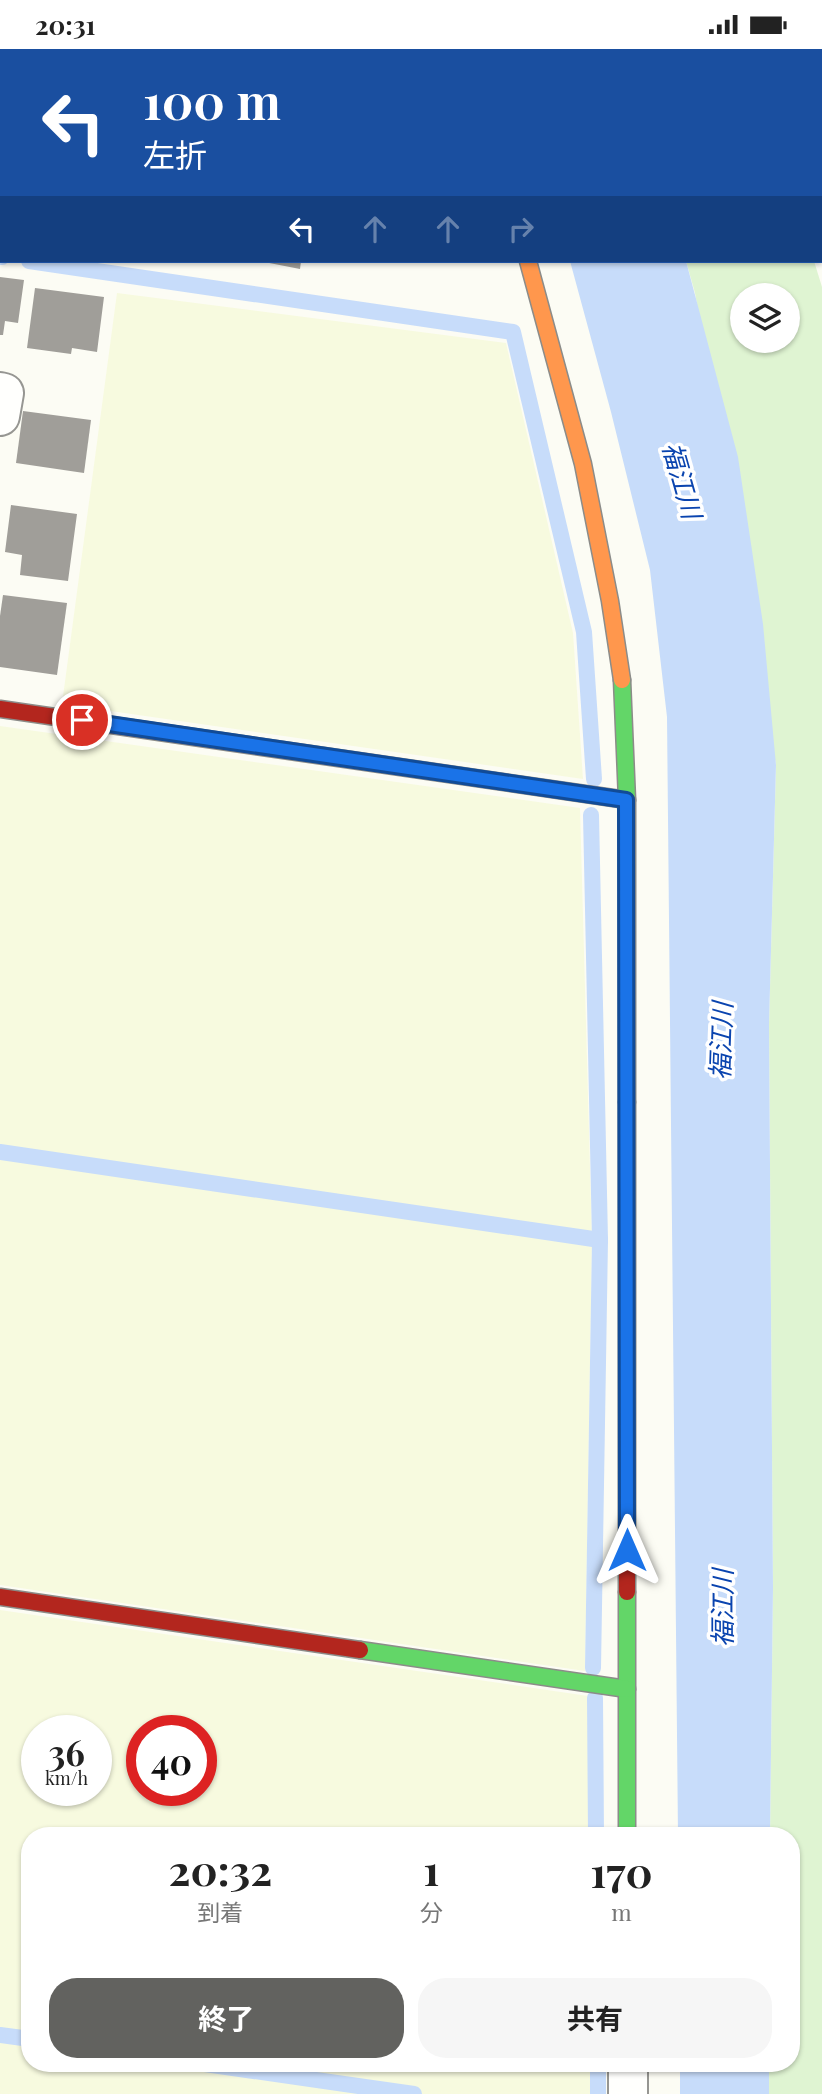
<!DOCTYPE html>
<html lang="ja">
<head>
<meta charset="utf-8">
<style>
	body { margin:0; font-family:"Playfair Display","Noto Sans JP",serif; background:#f6f6f6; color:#222; height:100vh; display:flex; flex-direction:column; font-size:26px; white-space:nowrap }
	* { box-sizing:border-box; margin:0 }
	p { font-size:23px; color:#767676 }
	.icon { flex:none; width:38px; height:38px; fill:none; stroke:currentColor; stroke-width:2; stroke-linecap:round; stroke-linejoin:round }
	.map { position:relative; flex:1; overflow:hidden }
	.drawer { position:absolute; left:21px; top:1778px; width:779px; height:245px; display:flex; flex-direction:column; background:#fff; border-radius:28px; box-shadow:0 2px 5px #0004 }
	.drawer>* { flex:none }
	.top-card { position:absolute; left:0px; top:0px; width:822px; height:214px; box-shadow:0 2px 5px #0004; background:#1a4fa0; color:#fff; overflow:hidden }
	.controls { position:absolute; left:730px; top:234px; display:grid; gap:14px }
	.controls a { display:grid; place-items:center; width:70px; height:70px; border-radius:50%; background:#fff; box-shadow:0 2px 5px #0004; font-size:35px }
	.speed { position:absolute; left:21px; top:1666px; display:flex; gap:14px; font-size:35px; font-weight:700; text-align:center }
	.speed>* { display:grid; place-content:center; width:91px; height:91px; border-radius:50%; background:#fff; box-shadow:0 2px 5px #0004; line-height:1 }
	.speed small { font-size:18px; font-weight:400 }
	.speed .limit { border:10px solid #d22; background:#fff; color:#111 }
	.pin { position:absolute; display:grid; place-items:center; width:60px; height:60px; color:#fff; margin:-30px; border:4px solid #fff; border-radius:50%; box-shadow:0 2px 7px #0007 }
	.me { position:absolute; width:77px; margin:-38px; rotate:0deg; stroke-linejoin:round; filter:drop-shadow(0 0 5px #0008) }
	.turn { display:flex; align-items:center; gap:24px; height:147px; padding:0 28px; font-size:32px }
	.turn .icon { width:91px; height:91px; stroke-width:2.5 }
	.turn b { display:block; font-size:49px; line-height:60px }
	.lanes { display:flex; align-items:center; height:66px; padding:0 28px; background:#0003; justify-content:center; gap:35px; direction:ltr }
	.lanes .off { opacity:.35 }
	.eta { display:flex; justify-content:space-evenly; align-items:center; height:119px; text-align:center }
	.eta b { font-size:42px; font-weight:700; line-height:49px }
	.cta { display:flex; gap:14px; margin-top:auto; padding:14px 28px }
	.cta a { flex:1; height:80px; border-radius:28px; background:#62625f; color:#fff; font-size:28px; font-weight:700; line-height:80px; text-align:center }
	.cta a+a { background:#f6f6f6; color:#222 }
	.status { display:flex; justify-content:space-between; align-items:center; height:49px; padding:0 35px; background:#fff; direction:ltr }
	.status svg { height:19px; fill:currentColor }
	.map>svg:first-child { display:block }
	.farmland { fill:#f7fadf; fill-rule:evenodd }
	.green { fill:#dff4d2; fill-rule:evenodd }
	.water { fill:#c7dcfa }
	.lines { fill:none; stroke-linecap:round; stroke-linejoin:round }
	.stream { stroke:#c7dcfa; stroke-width:16 }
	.building { fill:#a09e99 }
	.street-casing { stroke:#969692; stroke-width:42 }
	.fast-casing { stroke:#8c8c89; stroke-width:19 }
	.slow-casing { stroke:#8c8c89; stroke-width:19 }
	.jam-casing { stroke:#8c8c89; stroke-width:19 }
	.street { stroke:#fffffd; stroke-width:38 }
	.fast { stroke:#63d668; stroke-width:16 }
	.slow { stroke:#ff974d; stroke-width:16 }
	.jam { stroke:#b3261e; stroke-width:16 }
	.route-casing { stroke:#114b97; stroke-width:18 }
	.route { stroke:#1a73e8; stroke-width:12 }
	.labels { text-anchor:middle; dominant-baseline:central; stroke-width:7; stroke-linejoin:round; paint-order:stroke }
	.water-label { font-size:26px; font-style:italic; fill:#0a44af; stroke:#fff }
</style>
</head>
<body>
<div class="status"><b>20:31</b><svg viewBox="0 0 49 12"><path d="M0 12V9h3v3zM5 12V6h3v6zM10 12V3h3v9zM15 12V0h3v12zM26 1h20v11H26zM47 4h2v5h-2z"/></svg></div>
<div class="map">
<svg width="822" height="2045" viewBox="0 0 822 2045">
	<rect width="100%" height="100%" fill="#fcfcf4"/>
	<!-- farmland -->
	<g class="farmland">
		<path d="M0,0H186L2,2V195Z"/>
		<path d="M117,244L506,294L573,584L583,730L62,655Z"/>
		<path d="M0,677L580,759L592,1191L585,1622L0,1536Z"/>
		<path d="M0,1561L588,1647L590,1787H30V2014H594V2045H0ZM37,1682H96V1741H37ZM142,1682H201V1741H142Z"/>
	</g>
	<!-- green -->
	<path class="green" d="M686,212H814L822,238V2045H769V2014H791V1787H770L773,1539L769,976L776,716L695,244ZM742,247H788V292H742Z"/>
	<!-- water -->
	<g class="water">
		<path d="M570,212H686L738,408L763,575L776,716L769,976L773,1539L770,1787H678L667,668L650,521L611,363Z"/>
		<rect x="680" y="2014" width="89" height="31"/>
	</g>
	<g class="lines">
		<!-- stream -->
		<g class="stream">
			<path d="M0,208H2"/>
			<path d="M29,212L513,283L584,583L594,730"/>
			<path d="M591,766L600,1191L593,1619"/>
			<path d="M0,1103L600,1191"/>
			<path d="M595,1649L596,1787"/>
			<path d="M0,1986L30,1990"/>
			<path d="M198,2014L414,2045"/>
			<path d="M598,2014V2045"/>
		</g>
	</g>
	<!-- building -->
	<g class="building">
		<path d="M259,212H301L300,220Z"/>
		<path d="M0,228L24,231L18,274L5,272L3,286H0Z"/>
		<path d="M35,239L104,248L97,303L72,299L71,305L27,299Z"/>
		<path d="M23,362L91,371L84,424L16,414Z"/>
		<path d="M11,456L77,465L68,532L20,526L22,506L5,503Z"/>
		<path d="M3,546L67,554L57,626L0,618V567Z"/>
	</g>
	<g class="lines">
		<defs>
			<g id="street">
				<path d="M471,0V2"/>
				<path d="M0,343L4,344L0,367"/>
				<path d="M628,2014V2045"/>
			</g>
			<g id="fast">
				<path d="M622,631L627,751V1053"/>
				<path d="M627,1543V1787"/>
				<path d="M360,1601L627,1640"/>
			</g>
			<path id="slow" d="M528,212L583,415L610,552L622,631"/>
			<g id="jam">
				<path d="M0,660L627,751"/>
				<path d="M627,1053V1543"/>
				<path d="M0,1548L360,1601"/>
			</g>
		</defs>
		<!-- street casing -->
		<use href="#street" class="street-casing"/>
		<!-- fast casing -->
		<use href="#fast" class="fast-casing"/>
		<!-- slow casing -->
		<use href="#slow" class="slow-casing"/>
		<!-- jam casing -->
		<use href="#jam" class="jam-casing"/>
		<!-- street -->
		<use href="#street" class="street"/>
		<!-- fast -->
		<use href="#fast" class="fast"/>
		<!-- slow -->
		<use href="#slow" class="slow"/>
		<!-- jam -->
		<use href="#jam" class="jam"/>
	</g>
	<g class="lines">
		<defs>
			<path id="route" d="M82,671L626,751L627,1501"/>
		</defs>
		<!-- route casing -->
		<use href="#route" class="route-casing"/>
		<!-- route -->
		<use href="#route" class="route"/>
	</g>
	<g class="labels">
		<!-- water labels -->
		<g class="water-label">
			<text transform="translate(683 431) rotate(74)">福江川</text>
			<text transform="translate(720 992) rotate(-88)">福江川</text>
			<text transform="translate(721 1559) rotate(-90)">福江川</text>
		</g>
	</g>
</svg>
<div class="controls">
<a><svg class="icon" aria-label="layers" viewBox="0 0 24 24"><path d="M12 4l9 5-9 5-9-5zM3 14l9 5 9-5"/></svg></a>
</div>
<div class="speed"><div>36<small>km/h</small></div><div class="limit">40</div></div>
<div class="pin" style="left:82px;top:671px;background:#d93025"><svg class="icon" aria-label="arrive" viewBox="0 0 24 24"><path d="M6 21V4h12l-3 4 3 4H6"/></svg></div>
<svg class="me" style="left:627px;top:1501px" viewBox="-20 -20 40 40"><path d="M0-17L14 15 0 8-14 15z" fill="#1a73e8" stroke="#fff" stroke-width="4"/></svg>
<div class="top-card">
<div class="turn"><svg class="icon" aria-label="left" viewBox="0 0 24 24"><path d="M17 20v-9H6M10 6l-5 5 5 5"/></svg><div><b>100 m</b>左折</div></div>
<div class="lanes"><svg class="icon" aria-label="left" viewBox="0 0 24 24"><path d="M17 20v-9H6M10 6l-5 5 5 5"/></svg><svg class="icon off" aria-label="ahead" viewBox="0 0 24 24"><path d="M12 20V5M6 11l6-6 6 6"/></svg><svg class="icon off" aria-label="ahead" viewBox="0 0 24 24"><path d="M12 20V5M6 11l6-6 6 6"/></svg><svg class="icon off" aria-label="right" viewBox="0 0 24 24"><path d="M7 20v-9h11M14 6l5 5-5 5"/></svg></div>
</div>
<section class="drawer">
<div class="eta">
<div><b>20:32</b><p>到着</p></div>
<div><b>1</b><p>分</p></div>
<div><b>170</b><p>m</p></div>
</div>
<div class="cta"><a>終了</a><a>共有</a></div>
</section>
</div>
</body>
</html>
